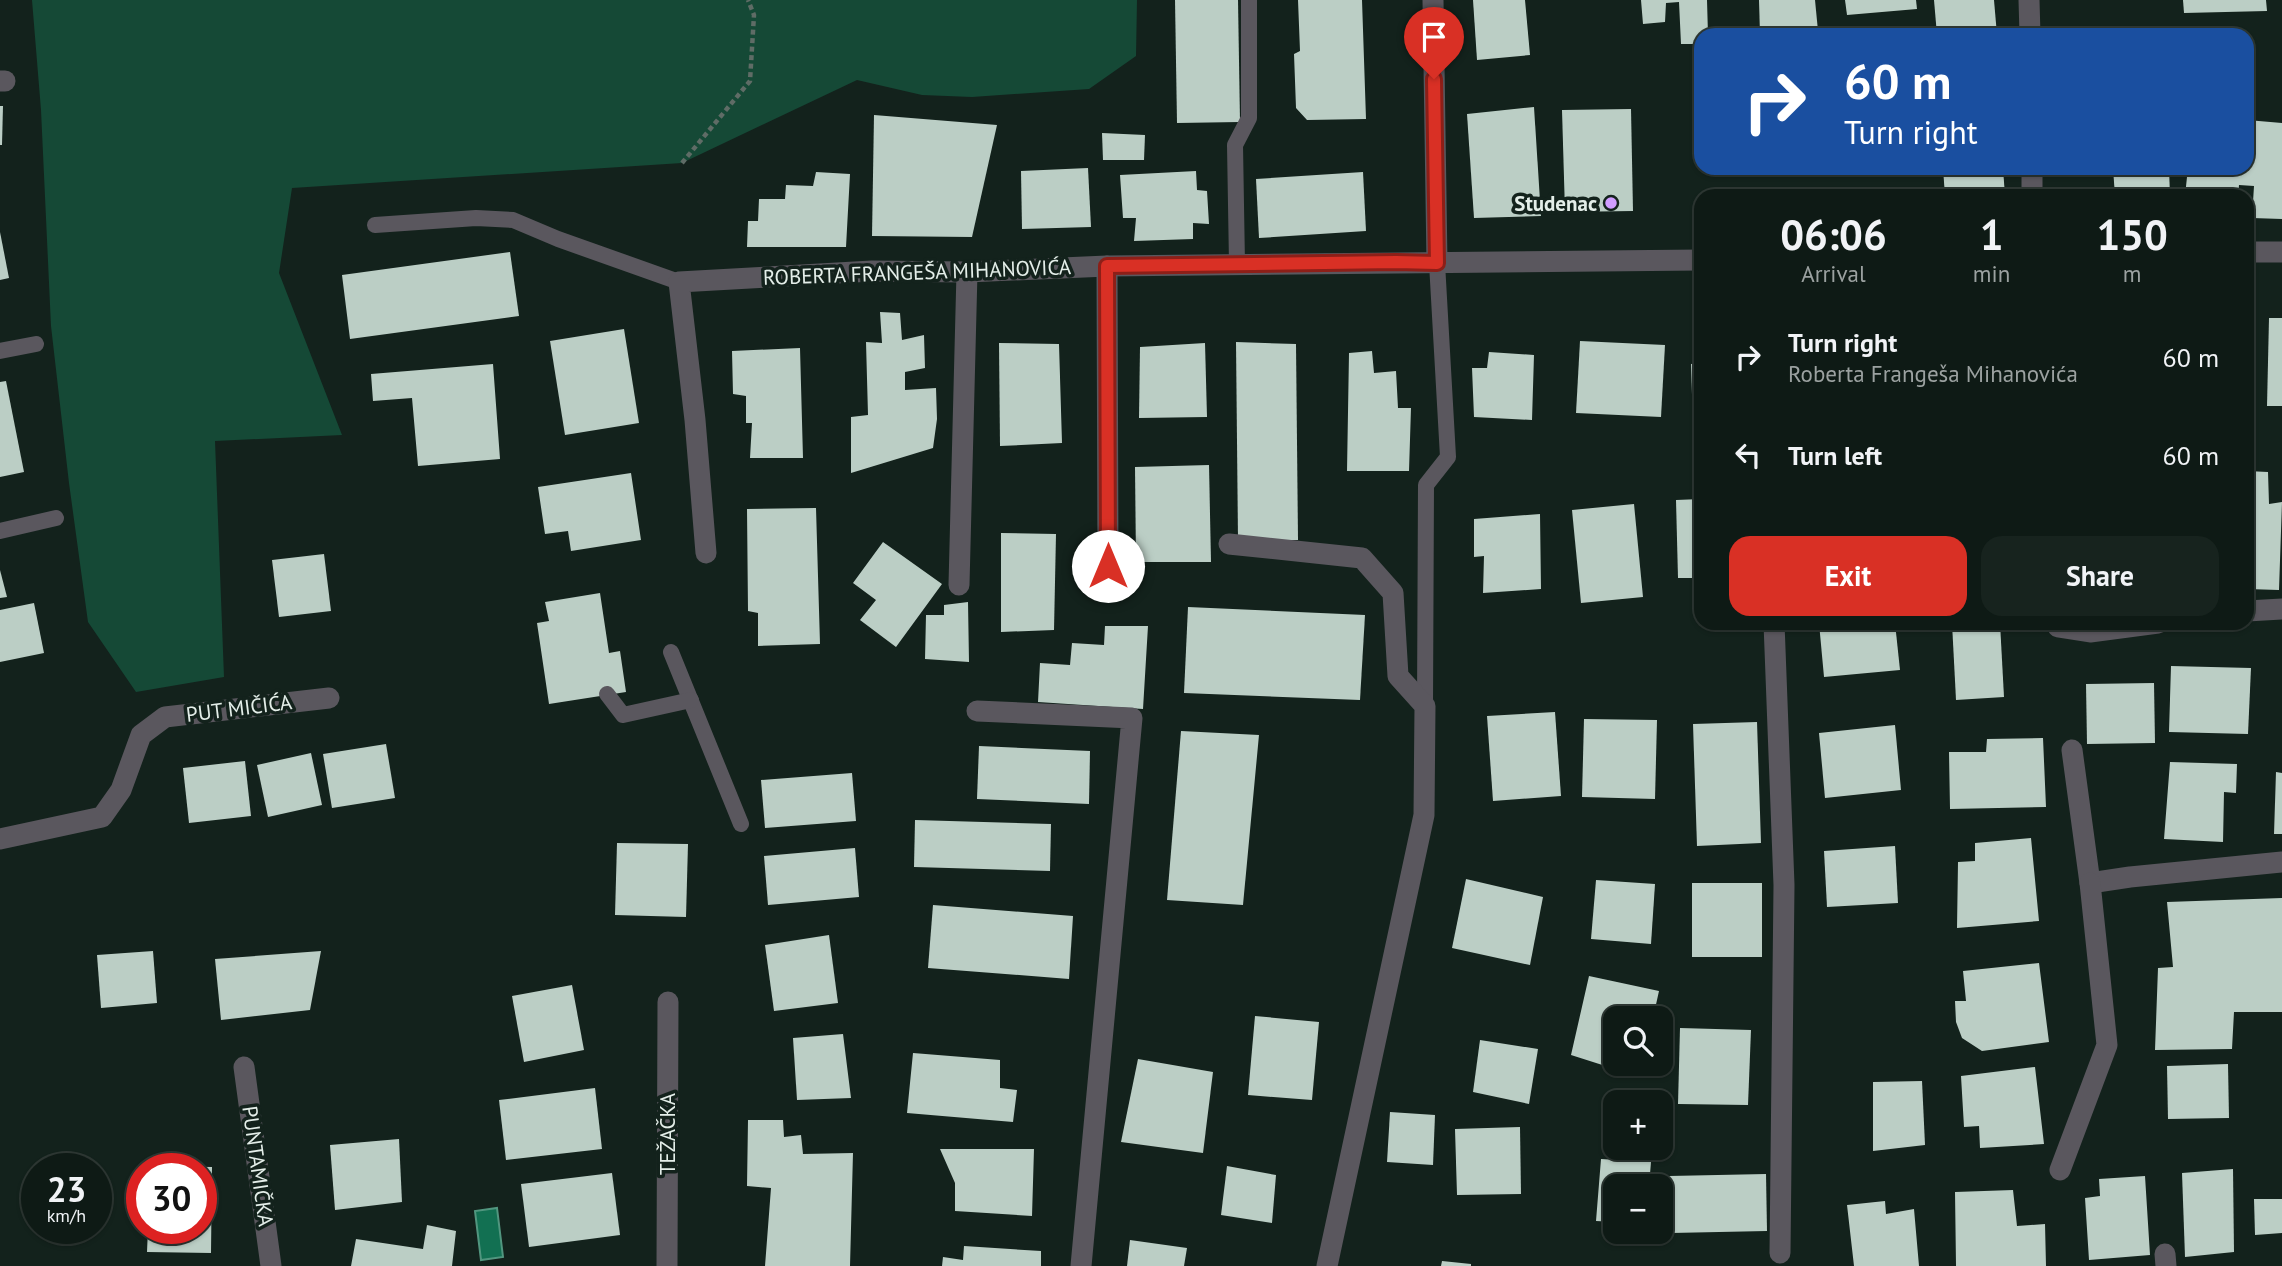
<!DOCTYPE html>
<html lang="en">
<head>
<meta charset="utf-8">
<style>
	body { margin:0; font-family:"PT Sans",sans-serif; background:#17231e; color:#f1f3f6; height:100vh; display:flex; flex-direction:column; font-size:26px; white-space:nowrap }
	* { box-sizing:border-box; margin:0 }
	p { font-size:23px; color:#9ba1a0 }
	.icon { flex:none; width:38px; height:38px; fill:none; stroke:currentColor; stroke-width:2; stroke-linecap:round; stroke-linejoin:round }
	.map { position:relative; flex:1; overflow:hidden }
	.details { position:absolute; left:1694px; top:189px; width:560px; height:441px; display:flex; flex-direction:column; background:#0e1a15; border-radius:21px; box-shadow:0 2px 5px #0004,0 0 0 2px #2e3834 }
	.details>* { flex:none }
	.banner { position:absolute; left:1694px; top:28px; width:560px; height:147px; border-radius:21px; box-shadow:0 2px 5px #0004,0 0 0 2px #2e3834; background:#1a4fa0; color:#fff; overflow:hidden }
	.tools { position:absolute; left:1603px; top:1006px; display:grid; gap:14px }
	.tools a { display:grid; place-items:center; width:70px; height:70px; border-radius:14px; background:#0e1a15; box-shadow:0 2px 5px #0004,0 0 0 2px #2e3834; font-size:35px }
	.speed { position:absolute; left:21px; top:1153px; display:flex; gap:14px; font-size:35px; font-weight:700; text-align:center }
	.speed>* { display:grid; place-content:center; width:91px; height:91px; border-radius:50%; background:#0e1a15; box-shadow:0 2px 5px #0004,0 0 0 2px #2e3834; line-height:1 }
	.speed small { font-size:18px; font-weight:400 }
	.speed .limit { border:10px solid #d22; background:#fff; color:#111 }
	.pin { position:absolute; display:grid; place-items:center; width:60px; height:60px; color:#fff; margin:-72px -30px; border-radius:50% 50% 50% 0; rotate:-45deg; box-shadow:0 0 7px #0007 }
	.pin .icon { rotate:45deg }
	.me { position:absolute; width:77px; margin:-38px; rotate:0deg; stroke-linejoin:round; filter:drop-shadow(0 0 5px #0008) }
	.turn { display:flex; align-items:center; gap:24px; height:147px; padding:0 35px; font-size:32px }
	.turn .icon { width:91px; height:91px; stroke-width:2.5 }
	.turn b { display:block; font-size:49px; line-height:60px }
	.eta { display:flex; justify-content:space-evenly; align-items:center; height:119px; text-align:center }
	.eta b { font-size:42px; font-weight:600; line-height:49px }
	.action { display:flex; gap:14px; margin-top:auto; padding:14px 35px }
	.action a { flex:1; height:80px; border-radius:21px; background:#d93025; color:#fff; font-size:28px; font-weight:600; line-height:80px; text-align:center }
	.action a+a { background:#17231e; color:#f1f3f6 }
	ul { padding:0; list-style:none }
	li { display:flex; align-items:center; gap:21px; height:98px; padding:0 35px }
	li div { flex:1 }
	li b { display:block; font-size:26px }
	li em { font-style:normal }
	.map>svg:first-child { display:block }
	.green { fill:#154936 }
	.water { fill:#127052; stroke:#51967f; stroke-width:2 }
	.building { fill:#bbcec5 }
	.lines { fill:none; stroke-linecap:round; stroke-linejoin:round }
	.path { stroke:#5f6c66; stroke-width:4.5; stroke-dasharray:5 3.5; stroke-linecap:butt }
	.lane { stroke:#5a575e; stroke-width:16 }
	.street { stroke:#5a575e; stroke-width:21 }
	.route-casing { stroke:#8d1f18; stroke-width:18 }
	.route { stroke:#d93025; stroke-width:12 }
	.poi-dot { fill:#d09dff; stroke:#13221c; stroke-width:2.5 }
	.labels { text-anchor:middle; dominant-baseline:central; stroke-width:7; stroke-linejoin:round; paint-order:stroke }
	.poi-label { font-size:21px; font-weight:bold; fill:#e4eee9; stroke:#13221c; text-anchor:end }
	.street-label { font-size:21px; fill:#e4eee9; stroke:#13221c }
</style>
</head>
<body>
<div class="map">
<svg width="2282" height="1266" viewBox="0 0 2282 1266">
	<rect width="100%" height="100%" fill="#13221c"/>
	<!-- green -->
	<path class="green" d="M32,0H1137L1136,56L1089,89L972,97L922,95L857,80L682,163L292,188L279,273L342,435L215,441L224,677L136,692L88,622L69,483L51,326L41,110Z"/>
	<!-- water -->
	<path class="water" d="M497,1208L503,1257L481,1260L475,1211Z"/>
	<!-- building -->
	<g class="building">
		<path d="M1175,0H1238L1240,122L1177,123Z"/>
		<path d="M1298,0H1362L1366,119L1307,120L1296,108L1294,54L1300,51Z"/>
		<path d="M1473,0H1525L1530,55L1477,60Z"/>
		<path d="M1641,0H1707L1708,35H1701V44H1681L1679,2L1666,3L1665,22L1643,24Z"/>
		<path d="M1759,0H1815L1818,31L1760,34Z"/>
		<path d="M1845,0H1916L1917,9L1847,15Z"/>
		<path d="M1934,0H1994L1997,35H1937Z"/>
		<path d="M2183,0H2266L2267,11L2184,13Z"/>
		<path d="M0,106H3L2,145H0Z"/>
		<path d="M1534,107L1541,216L1474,218L1467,114Z"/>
		<path d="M1631,109L1633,211L1565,212L1562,110Z"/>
		<path d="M874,115L997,125L972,237L872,236Z"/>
		<path d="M2247,120L2282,123V219L2252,218L2254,186L2239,185L2238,196H2185L2187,177L2197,175L2198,168H2247Z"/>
		<path d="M1102,133L1145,135L1144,160H1103Z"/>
		<path d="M1088,168L1091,227L1022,229L1021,171Z"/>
		<path d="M1943,168H2003L2005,196H1945Z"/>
		<path d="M2113,168H2169L2170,196H2115Z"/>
		<path d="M1196,171L1197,190L1207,191L1209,224L1193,223V239L1134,241L1136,218H1123L1120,175Z"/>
		<path d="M816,172L850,174L846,247H747L748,221H758L759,199H785L786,185L813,186Z"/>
		<path d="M1363,172L1366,231L1259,238L1256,179Z"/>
		<path d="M0,232L9,278L0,280Z"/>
		<path d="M510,252L519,316L350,339L342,275Z"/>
		<path d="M880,312L900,313L902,340L924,335L925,368L905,372V390L936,388L937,419L933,448L851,473V417L868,415L866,342L882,343Z"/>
		<path d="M2269,318H2282V406H2267Z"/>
		<path d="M624,329L639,423L565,435L550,341Z"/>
		<path d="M1580,341L1665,345L1661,417L1576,413Z"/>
		<path d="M1236,342L1296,344L1298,540H1238Z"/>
		<path d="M999,343L1059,344L1062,443L1000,446Z"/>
		<path d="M1205,343L1207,417L1139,418L1140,347Z"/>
		<path d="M800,348L803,458H750L752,423H746V396L733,394L732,351Z"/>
		<path d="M1372,351L1374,373L1396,371L1398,408H1411L1409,471H1347L1349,353Z"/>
		<path d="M1489,352L1534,355L1532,420L1474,417L1472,368H1487Z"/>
		<path d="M1701,363V455H1694L1691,364Z"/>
		<path d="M493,364L500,459L418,466L412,398L373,401L371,374Z"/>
		<path d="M6,381L24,472L0,477V382Z"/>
		<path d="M1209,465L1211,562H1136L1135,467Z"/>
		<path d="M2247,471L2268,472L2269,504L2282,502L2279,590L2247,589Z"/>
		<path d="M631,473L641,540L571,551L568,531L545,534L538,487Z"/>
		<path d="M1701,499V578H1678L1676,500Z"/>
		<path d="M1634,504L1643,597L1581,603L1572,510Z"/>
		<path d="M816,508L820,644L758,646V613L748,611L747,509Z"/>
		<path d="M1540,514L1541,589L1483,593L1484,556L1474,557V519Z"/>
		<path d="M1001,533L1056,534L1054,630L1001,632Z"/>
		<path d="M883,542L942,584L896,647L860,620L876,600L853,583Z"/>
		<path d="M324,554L331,611L279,617L272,560Z"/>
		<path d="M0,570L7,597L0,598Z"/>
		<path d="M600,593L609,653L620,651L626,692L549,704L537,623L549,621L545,602Z"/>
		<path d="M968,602L969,662L925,659L926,615H944V605Z"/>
		<path d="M34,603L44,653L0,662V610Z"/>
		<path d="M1188,607L1365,615L1360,700L1184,693Z"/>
		<path d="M1819,623H1895L1900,670L1824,677Z"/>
		<path d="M1952,623H2000L2004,697L1956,700Z"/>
		<path d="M1105,626H1148L1143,709L1038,702L1040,663L1070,665L1072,643L1104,645Z"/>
		<path d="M2171,666L2251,668L2248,734L2169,732Z"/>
		<path d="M2154,683L2155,743L2087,744L2086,684Z"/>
		<path d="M1555,712L1561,796L1493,801L1487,716Z"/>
		<path d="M1584,719L1657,720L1655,799L1582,797Z"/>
		<path d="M1757,722L1761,843L1697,846L1693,724Z"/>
		<path d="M1895,725L1901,790L1825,798L1819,733Z"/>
		<path d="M1181,731L1259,735L1243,905L1167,900Z"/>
		<path d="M2043,738L2046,807L1950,809L1949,752H1986L1987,739Z"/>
		<path d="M386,744L395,798L332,808L323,754Z"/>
		<path d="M979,746L1090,751L1089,804L977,799Z"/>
		<path d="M311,753L322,805L268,817L257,765Z"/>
		<path d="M245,761L251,816L189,823L183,768Z"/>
		<path d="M2170,762L2237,764L2236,793L2224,792L2223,842L2164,839Z"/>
		<path d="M2276,772L2282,773V834H2274Z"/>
		<path d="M852,773L856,821L765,828L761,780Z"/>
		<path d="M915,820L1051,824L1050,871L914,867Z"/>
		<path d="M2031,838L2039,921L1957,928L1958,862L1975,861V843Z"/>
		<path d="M617,843L688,844L686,917L615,915Z"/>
		<path d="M1895,846L1898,903L1827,907L1824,851Z"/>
		<path d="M855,848L859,897L768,905L764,856Z"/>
		<path d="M1466,879L1543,897L1530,965L1452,948Z"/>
		<path d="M1596,880L1655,884L1651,944L1591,939Z"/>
		<rect x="1692" y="883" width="70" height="74"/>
		<path d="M2282,898V1012H2234L2232,1049L2155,1050L2158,968L2173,967L2167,902Z"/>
		<path d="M933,905L1073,916L1069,979L928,968Z"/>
		<path d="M829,935L838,1003L774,1011L765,945Z"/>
		<path d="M153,951L157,1003L101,1008L97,955Z"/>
		<path d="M321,951L310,1010L221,1020L215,959Z"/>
		<path d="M2039,963L2049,1042L1982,1051L1962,1038L1956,1022L1955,1001H1966L1963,971Z"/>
		<path d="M1589,976L1659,991L1653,1018H1615V1064H1643L1640,1077L1571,1055Z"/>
		<path d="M572,985L584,1050L524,1062L512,996Z"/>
		<path d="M1255,1016L1319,1022L1312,1100L1248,1095Z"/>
		<path d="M1680,1028L1751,1030L1748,1105L1678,1104Z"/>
		<path d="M843,1034L851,1098L797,1100L793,1038Z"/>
		<path d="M1480,1040L1538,1049L1529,1104L1473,1092Z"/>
		<path d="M913,1053L1000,1060V1088L1017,1090L1013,1122L907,1113Z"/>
		<path d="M1138,1059L1213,1072L1203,1153L1121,1142Z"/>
		<path d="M2228,1064L2229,1118L2168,1119L2167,1066Z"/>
		<path d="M2035,1067L2044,1144L1980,1148L1979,1126L1964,1127L1961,1076Z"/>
		<path d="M1922,1081L1925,1145L1873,1151V1082Z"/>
		<path d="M595,1088L602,1149L506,1160L499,1100Z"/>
		<path d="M1390,1112L1435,1115L1433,1165L1387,1162Z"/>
		<path d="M748,1120H783L784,1137L801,1135L803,1154L853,1153L850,1266H765L771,1188L747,1186Z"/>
		<path d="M1520,1127L1521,1194L1457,1195L1455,1129Z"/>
		<path d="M399,1139L402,1202L335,1210L330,1145Z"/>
		<path d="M940,1149H1034L1032,1216L955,1211V1183Z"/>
		<path d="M1601,1159L1651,1162L1649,1186H1615V1222L1596,1221Z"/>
		<path d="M148,1166L212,1167L211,1253L147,1252L148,1228H201V1169H148Z"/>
		<path d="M1227,1166L1276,1175L1272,1223L1221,1215Z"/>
		<path d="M2233,1169L2234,1252L2185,1257L2182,1173Z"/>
		<path d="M612,1173L620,1235L529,1247L521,1184Z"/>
		<path d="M1766,1174L1767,1231L1671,1233L1669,1176Z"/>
		<path d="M2145,1176L2150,1255L2089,1260L2085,1198L2100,1196L2099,1179Z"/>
		<path d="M2013,1190L2017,1226L2045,1224L2046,1266H1956L1955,1192Z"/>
		<path d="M2254,1199H2282V1233L2255,1235Z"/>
		<path d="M1885,1201L1886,1214L1914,1209L1919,1266H1854L1847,1205Z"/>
		<path d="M427,1225L456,1231L452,1266H351L356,1239L423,1249Z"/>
		<path d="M1130,1240L1187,1248L1184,1266H1127Z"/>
		<path d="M964,1246L1041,1251V1266H942L943,1257L963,1260Z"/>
		<path d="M1442,1261L1471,1264V1266H1441Z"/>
	</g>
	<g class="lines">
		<!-- path -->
		<path class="path" d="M682,163L750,81L754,15L748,0"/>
		<!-- lane -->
		<g class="lane">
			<path d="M375,225L476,218L513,220L558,239L679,282"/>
			<path d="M1237,264L1235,145L1249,118V0"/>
			<path d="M0,351L36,344"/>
			<path d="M0,531L56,518"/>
			<path d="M671,652L741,824"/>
			<path d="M607,694L623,715L691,700"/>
			<path d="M1425,706L1426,485L1448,457L1437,263"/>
		</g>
		<!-- street -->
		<g class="street">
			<path d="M1433,0L1437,263"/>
			<path d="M2029,0L2030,35"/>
			<path d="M0,81H5"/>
			<path d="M2032,168V196"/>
			<path d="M2247,252H2282"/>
			<path d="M1107,266L1108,566"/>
			<path d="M1229,544L1362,558L1393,593L1398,676L1425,706L1424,815L1327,1266"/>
			<path d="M706,553L695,420L679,282L872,271L967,272L1107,266L1701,260"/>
			<path d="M959,585L967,272"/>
			<path d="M2247,611L2282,609"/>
			<path d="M1774,623L1784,885L1780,1253"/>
			<path d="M2058,623V627L2090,632L2158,623"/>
			<path d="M977,711L1132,718L1081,1266"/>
			<path d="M2072,750L2090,883L2130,877L2282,862"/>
			<path d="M0,839L102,817L121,790L141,735L165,717L329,698"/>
			<path d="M244,1067L271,1266"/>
			<path d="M2060,1170L2107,1045L2090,883"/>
			<path d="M2165,1254L2166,1266"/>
			<path d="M667,1266L668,1002"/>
		</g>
	</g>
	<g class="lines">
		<defs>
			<path id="route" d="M1108,566L1107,266L1396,262L1437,263L1434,79"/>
		</defs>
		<!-- route casing -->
		<use href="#route" class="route-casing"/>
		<!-- route -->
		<use href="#route" class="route"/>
	</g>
	<!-- markers -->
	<circle class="poi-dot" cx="1611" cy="203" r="7"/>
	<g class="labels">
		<!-- poi labels -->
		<g class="poi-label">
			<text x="1597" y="203">Studenac</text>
		</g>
		<!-- street labels -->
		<g class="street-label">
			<text transform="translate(917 272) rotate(-2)">ROBERTA FRANGEŠA MIHANOVIĆA</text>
			<text transform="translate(239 708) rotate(-7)">PUT MIČIĆA</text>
			<text transform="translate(667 1134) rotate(-90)">TEŽAČKA</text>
			<text transform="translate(258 1166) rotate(82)">PUNTAMIČKA</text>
		</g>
	</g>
</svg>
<div class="tools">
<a><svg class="icon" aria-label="search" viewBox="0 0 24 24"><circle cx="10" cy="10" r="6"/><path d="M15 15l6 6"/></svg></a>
<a>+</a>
<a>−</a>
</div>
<div class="speed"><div>23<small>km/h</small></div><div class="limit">30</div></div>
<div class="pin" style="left:1434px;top:79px;background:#d93025"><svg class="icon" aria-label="arrive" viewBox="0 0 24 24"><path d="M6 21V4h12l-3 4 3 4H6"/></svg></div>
<svg class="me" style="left:1108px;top:566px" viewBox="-20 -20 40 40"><circle r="19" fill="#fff"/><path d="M0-13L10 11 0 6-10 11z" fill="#d93025"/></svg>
<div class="banner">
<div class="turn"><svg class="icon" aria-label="right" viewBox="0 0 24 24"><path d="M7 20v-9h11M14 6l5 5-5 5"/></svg><div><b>60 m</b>Turn right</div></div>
</div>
<section class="details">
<div class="eta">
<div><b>06:06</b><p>Arrival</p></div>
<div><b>1</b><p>min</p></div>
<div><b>150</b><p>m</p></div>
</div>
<ul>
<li><svg class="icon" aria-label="right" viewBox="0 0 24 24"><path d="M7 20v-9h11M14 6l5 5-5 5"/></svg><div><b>Turn right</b><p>Roberta Frangeša Mihanovića</p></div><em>60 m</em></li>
<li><svg class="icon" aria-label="left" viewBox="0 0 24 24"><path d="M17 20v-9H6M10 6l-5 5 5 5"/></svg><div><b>Turn left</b></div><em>60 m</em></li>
</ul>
<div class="action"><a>Exit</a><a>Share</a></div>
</section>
</div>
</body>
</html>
